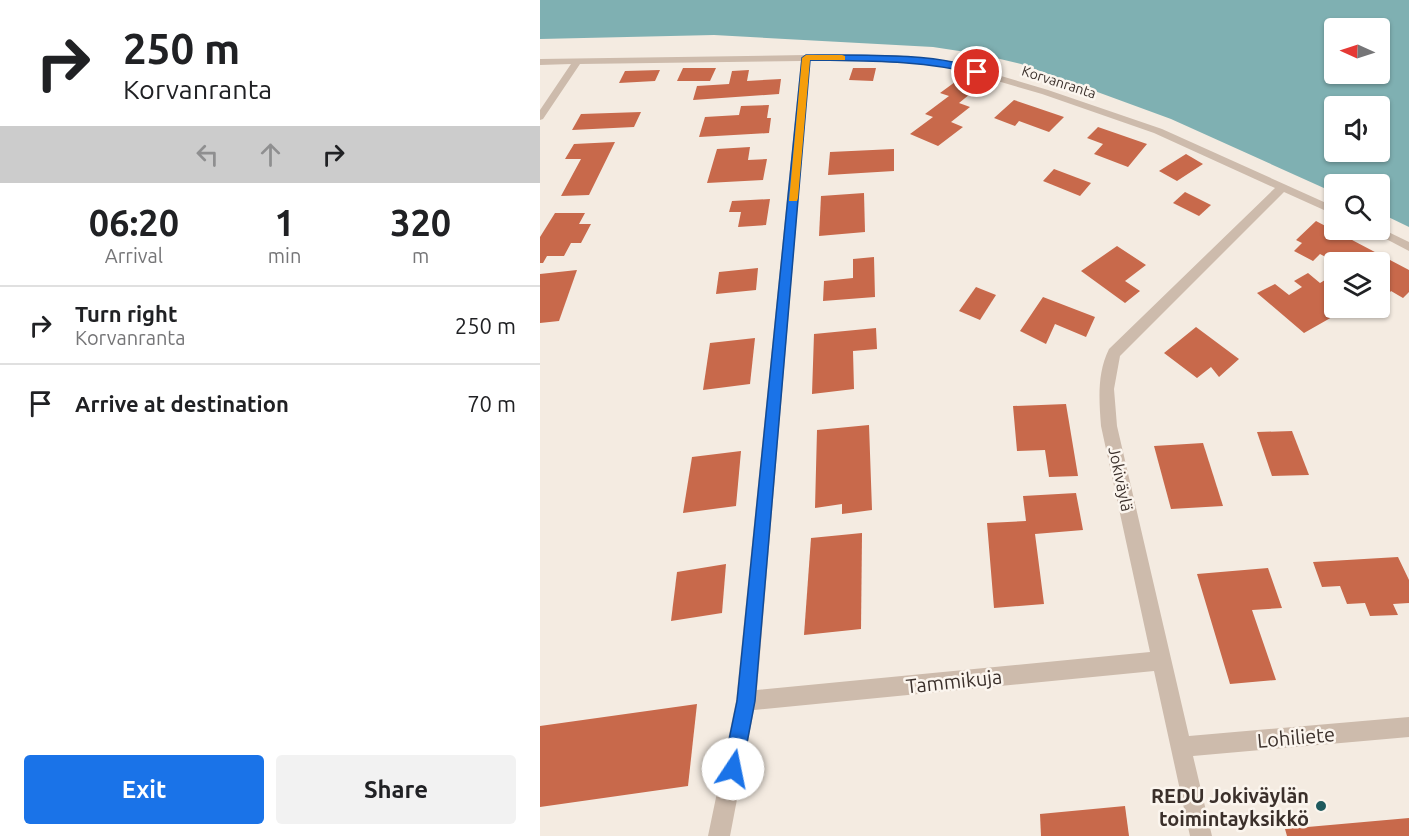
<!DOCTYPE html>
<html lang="en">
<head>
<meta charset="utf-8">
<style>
	body { margin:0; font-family:Ubuntu,sans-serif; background:#f2f2f2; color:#202124; height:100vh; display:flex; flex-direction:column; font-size:22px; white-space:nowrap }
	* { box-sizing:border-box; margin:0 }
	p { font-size:20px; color:#757577 }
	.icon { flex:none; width:33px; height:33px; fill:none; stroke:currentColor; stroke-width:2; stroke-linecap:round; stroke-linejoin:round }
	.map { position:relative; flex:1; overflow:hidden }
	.panel { display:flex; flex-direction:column; background:#fff; width:540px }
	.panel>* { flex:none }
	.guide { background:#fff; color:#202124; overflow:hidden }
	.needle { width:39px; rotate:273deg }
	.tools { position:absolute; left:784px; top:18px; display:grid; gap:12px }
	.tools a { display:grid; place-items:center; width:66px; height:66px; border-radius:6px; background:#fff; box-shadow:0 2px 4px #0004; font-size:30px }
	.pin { position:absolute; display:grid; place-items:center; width:51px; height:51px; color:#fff; margin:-26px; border:3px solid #fff; border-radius:50%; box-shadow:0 2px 6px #0007 }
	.me { position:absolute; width:66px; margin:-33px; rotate:11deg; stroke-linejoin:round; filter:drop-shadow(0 0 4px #0008) }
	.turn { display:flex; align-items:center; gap:21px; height:126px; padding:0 24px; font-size:27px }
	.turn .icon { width:78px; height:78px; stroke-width:2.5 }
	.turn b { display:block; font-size:42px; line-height:51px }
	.lanes { display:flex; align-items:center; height:57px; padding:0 24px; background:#0003; justify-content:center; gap:30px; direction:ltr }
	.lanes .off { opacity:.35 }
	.eta { display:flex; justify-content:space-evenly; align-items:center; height:102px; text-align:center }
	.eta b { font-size:36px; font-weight:700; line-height:42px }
	.cta { display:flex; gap:12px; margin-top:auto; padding:12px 24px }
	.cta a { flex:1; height:69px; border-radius:6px; background:#1a73e8; color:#fff; font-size:24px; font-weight:700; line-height:69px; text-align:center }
	.cta a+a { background:#f2f2f2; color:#202124 }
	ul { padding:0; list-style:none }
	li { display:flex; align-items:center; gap:18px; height:78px; padding:0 24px; border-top:2px solid #e0e0e0 }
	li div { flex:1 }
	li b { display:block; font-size:22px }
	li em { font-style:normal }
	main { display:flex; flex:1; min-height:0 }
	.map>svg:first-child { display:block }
	.water { fill:#7fb0b2; fill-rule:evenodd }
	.building { fill:#c8694b }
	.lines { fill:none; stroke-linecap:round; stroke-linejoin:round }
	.street { fill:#cdbbac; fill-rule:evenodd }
	.route { fill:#1a73e8; stroke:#114b97; stroke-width:1.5 }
	.slow { fill:#f59e0b }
	.poi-dot { fill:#1f5a5e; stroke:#fbf5ee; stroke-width:2 }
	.labels { text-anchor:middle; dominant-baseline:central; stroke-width:5; stroke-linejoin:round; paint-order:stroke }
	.far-street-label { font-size:14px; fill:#3b302b; stroke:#fbf5ee }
	.street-label { font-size:16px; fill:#3b302b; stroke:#fbf5ee }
	.near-street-label { font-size:20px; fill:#3b302b; stroke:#fbf5ee }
	.near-poi-label { font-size:20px; font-weight:bold; fill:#3b302b; stroke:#fbf5ee; text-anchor:end }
</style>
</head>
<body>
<main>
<section class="panel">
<div class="guide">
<div class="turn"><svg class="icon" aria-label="right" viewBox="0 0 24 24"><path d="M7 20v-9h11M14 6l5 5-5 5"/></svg><div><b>250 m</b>Korvanranta</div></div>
<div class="lanes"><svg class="icon off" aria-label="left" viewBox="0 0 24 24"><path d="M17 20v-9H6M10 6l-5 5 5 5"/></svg><svg class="icon off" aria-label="ahead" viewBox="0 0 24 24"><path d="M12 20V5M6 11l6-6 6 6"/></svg><svg class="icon" aria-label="right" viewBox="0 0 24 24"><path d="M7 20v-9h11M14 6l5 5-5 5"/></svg></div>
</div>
<div class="eta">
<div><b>06:20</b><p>Arrival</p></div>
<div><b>1</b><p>min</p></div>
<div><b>320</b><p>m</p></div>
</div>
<ul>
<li><svg class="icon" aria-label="right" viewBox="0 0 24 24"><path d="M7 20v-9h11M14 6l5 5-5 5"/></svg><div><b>Turn right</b><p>Korvanranta</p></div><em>250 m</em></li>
<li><svg class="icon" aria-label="arrive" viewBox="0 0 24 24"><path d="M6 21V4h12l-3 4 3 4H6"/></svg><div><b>Arrive at destination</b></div><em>70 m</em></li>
</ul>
<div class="cta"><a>Exit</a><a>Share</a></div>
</section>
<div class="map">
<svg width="869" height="836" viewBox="0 0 869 836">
	<rect width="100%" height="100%" fill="#f4ebe1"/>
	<!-- water -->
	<path class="water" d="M0,0H869V227L840,213V184H795V193L631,119L481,64L439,54L393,47L174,35L0,39ZM795,28H840V74H795ZM795,106H840V152H795Z"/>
	<!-- building -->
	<g class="building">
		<path d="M143,68H176L170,81H137Z"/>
		<path d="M313,68H336L333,81L309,80Z"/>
		<path d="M120,70L115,81L79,83L85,71Z"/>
		<path d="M209,70L207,81L241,79L239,94L153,100L157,86L189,84L192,71Z"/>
		<path d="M415,82L435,90L419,103L430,107L411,122L423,127L398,146L370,134L393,117L385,114L409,96L400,93Z"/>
		<path d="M474,100L524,117L509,132L479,121L475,126L454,118Z"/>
		<path d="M229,105L227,118H231L229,133L159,137L165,117L199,115L201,106Z"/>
		<path d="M101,112L94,127L32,130L41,114Z"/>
		<path d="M558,127L607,144L588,167L554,154L563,144L547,138Z"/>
		<path d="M75,142L49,195L21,196L41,159H25L34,144Z"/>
		<path d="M210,147L208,160L227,159L223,180L167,183L177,149Z"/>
		<path d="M354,149V171L288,175L290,152Z"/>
		<path d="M646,154L663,164L637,181L619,171Z"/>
		<path d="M514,169L551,183L540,196L503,181Z"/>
		<path d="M645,192L671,205L659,216L633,203Z"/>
		<path d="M324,193L325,232L279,236L281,196Z"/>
		<path d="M230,199L226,225L198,227L201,212H189L192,201Z"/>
		<path d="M15,213H45L39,224H51L41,243H31L24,256H7L3,263H0V237Z"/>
		<path d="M776,221L869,270V292L863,298L851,291L843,300L840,298V262H795L780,254L773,261L754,251L762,243L756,240Z"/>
		<path d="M577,246L606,265L585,281L600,291L585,303L541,271Z"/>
		<path d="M334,257L335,297L283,301L284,281L313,278V259Z"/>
		<path d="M218,268L216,290L176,294L179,272Z"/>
		<path d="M37,270L19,321L0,323V274Z"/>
		<path d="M768,273L780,283L790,277L795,281V308H808L764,333L717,293L735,284L749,295L762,287L754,281Z"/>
		<path d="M436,287L456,295L440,320L419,311Z"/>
		<path d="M503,297L555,317L546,337L515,324L506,344L480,331Z"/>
		<path d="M656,327L699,359L679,377L671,367L657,378L624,353Z"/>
		<path d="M336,328L337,349L313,351L314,389L272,394L274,334Z"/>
		<path d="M215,338L210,384L163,390L170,343Z"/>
		<path d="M526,404L538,476L509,477L505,450L477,451L473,406Z"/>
		<path d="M329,425L332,510L302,514V504L275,508L277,430Z"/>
		<path d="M752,431L769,475L732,476L717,432Z"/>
		<path d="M663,443L683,506L631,509L614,446Z"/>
		<path d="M201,451L196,506L143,513L152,457Z"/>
		<path d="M536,493L543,530L495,534L504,604L454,608L447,523L486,521L483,496Z"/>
		<path d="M322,533L321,629L264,635L271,538Z"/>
		<path d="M858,557L869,580V603L853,604L858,615L830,616L825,603L807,604L800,586L782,587L773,562Z"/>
		<path d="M186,564L182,613L131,621L137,572Z"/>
		<path d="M728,568L742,608L712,610L736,680L690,684L657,574Z"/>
		<path d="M157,704L148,786L0,807V726Z"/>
		<path d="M585,806L589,836H501L500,814Z"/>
		<path d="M869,818V836H747L745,829Z"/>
	</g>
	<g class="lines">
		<!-- street -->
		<g class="street">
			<path d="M266,55H356L417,63L508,90L622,129L795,207V215L744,192L580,356L574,389L577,426L649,736L869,717V737L653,756L672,836H650L614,671L214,710L190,836H168L196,701L261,61L40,64L3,119L0,120V110L31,64L0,65V59ZM270,61H356L413,68L502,94L614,133L735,188L569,349C557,373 559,400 561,426L610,652L217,690Z"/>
			<path d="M840,228L869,242V251L829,230H840Z"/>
		</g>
	</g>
	<!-- route -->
	<path class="route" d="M266,55C305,55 411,52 441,72L437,74C382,60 326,61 270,60L215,701L202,769L199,775L193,778L186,775L183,769L197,701L262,58Z"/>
	<!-- slow -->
	<path class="slow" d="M302,55L305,56V60H270L258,198L257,201H249L262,58L266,55Z"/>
	<!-- markers -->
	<circle class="poi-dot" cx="781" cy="806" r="6"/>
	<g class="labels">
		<!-- far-street labels -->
		<g class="far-street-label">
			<text transform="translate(519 82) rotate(18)">Korvanranta</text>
		</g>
		<!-- street labels -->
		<g class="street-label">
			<text transform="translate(581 479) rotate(78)">Jokiväylä</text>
		</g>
		<!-- near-street labels -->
		<g class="near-street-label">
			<text transform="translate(414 681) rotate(-6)">Tammikuja</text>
			<text transform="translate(756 737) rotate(-5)">Lohiliete</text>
		</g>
		<!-- near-poi labels -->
		<g class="near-poi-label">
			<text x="769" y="795">REDU Jokiväylän<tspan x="769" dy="23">toimintayksikkö</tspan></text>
		</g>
	</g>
</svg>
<div class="tools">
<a><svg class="needle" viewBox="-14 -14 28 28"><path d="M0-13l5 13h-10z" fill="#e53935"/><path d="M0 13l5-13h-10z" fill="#757577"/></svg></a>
<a><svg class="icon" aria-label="sound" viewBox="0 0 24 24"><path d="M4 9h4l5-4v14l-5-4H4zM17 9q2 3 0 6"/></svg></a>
<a><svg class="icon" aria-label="search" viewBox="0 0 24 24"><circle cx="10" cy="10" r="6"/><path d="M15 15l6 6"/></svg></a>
<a><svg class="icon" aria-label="layers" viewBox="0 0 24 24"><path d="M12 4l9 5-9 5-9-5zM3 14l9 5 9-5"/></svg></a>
</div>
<div class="pin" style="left:437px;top:72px;background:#d93025"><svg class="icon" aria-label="arrive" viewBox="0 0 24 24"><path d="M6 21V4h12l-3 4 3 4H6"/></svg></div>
<svg class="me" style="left:193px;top:769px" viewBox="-20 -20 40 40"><circle r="19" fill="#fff"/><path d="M0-13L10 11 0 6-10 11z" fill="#1a73e8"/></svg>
</div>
</main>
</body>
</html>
